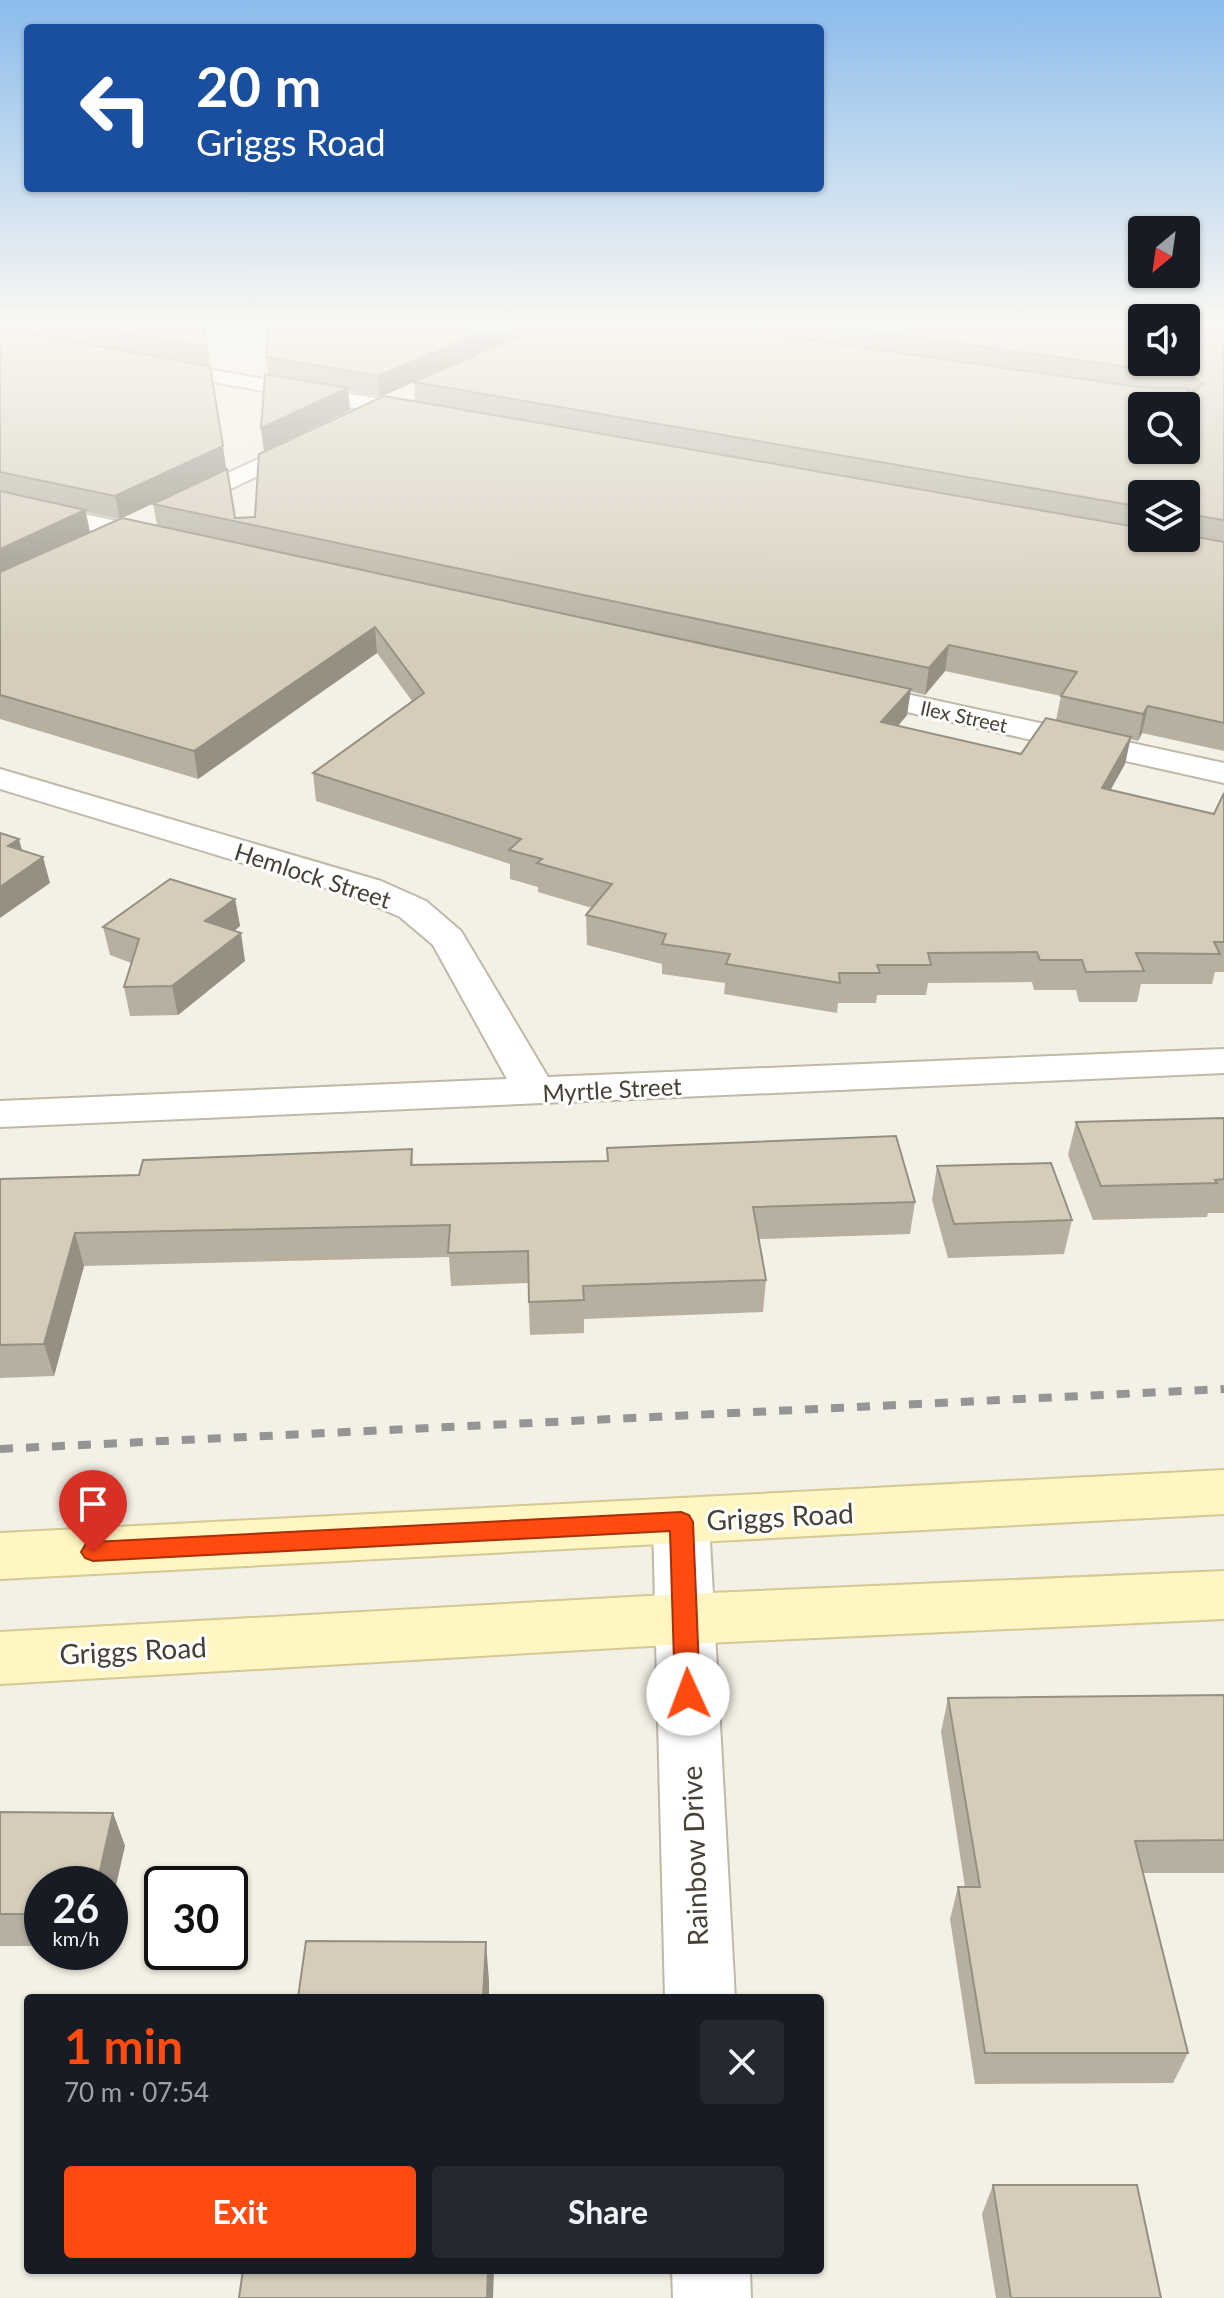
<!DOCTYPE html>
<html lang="en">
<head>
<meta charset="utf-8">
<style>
	body { margin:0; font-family:Lato,sans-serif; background:#242831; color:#f1f3f6; height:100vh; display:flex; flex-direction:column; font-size:30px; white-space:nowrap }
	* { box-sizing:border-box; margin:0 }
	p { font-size:26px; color:#9ea1a6 }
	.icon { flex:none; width:44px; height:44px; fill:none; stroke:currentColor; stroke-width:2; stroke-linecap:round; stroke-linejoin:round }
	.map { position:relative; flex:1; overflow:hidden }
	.details { position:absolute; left:24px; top:1994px; width:800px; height:280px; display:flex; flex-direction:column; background:#171b24; border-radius:8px; box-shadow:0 2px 6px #0004 }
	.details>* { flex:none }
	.top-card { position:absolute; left:24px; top:24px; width:800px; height:168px; border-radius:8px; box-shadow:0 2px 6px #0004; background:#1a4fa0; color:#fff; overflow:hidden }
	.needle { width:52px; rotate:209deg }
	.buttons { position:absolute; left:1128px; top:216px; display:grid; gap:16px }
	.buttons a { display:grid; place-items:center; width:72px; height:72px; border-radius:8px; background:#171b24; box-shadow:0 2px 6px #0004; font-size:40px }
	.speed { position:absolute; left:24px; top:1866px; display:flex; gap:16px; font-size:40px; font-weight:700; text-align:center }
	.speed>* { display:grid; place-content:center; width:104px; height:104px; border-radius:50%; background:#171b24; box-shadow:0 2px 6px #0004; line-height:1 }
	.speed small { font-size:20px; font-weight:400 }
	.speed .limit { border:4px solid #111; border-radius:12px; background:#fff; color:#111 }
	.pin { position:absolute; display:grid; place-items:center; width:68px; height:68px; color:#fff; margin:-82px -34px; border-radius:50% 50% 50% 0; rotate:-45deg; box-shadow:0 0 8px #0007 }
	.pin .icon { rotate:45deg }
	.me { position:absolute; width:88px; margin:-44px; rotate:358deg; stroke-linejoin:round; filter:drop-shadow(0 0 6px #0008) }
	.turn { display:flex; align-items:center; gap:28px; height:168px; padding:0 40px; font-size:36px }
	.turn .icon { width:104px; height:104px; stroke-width:2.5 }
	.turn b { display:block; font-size:56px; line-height:68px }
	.round { display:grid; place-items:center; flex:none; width:84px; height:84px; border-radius:8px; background:#242831 }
	.headline { display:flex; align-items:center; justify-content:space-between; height:136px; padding:0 40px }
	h1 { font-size:48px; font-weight:700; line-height:60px; color:#ff4a10 }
	.button { display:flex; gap:16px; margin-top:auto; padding:16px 40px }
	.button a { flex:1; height:92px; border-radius:8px; background:#ff4a10; color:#fff; font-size:32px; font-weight:700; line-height:92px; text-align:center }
	.button a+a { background:#242831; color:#f1f3f6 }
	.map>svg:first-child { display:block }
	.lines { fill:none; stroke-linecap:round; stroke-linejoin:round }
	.street-casing { stroke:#bfb9a7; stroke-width:4 }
	.secondary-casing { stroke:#d4c994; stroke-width:4 }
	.street { fill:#fff; fill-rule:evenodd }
	.secondary { fill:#fff6c3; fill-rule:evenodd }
	.rail { stroke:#959595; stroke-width:8; stroke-dasharray:13 13; stroke-linecap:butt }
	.wall { fill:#b7b0a0; fill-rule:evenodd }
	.shaded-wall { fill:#959082 }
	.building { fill:#d5cdba; stroke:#959082; stroke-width:2; fill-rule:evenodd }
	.route { fill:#ff4a10; stroke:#a6300a; stroke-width:2 }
	.labels { text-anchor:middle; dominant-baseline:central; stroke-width:6; stroke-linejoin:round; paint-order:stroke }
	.far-street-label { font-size:20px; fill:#464035; stroke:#fff }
	.street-label { font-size:24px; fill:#464035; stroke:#fff }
	.near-street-label { font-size:28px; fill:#464035; stroke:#fff }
</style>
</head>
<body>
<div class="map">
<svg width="1224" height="2298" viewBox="0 0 1224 2298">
	<rect width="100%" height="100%" fill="#f3f0e5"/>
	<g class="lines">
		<defs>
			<g id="street">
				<path d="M155,360L426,407L437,414L426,421L148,370L145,366Z"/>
				<path d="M312,434L320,436L323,441L320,446L185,511H167L164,506L167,501Z"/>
				<path d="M0,496L163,531L172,534L176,539L172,544L163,547L0,510Z"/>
				<path d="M851,682L1224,763V783L840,697L836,691L840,685Z"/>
				<path d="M0,769L381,881L426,901L461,931L548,1077L1224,1049V1073L0,1127V1101L507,1079L433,945L400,917L355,897L0,789Z"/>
				<path d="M681,1500L701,1506L709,1522L735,1998H665L653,1522L661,1506Z"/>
				<path d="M672,2270H750L751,2298H673Z"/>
			</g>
			<g id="secondary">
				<path d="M1224,1470V1514L0,1579V1533Z"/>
				<path d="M1224,1571V1619L685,1644L0,1684V1632L685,1594Z"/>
			</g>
		</defs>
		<!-- street casing -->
		<use href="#street" class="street-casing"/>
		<!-- secondary casing -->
		<use href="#secondary" class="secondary-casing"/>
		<!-- street -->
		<use href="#street" class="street"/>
		<!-- secondary -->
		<use href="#secondary" class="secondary"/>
		<!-- rail -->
		<path class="rail" d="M0,1449L1224,1389"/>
	</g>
	<!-- wall -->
	<g class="wall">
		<path d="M0,324H204L226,469L122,518L157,525L153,504L235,518L255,517L415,402L414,382L548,324H1224V751L1142,733L1138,741L1130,739L1125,764L1110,790L1214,814L1224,793V972H1215L1212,984H1141L1137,1002H1079L1076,990H1034L1032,982L928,983L926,995H877L876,1003H838L837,1013L724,994L725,983L662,974V964L587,945L586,915L592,908L538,892V887L510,879V864L316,801L313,773L412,701L377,653L198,779L0,719ZM1142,494H1186V538H1142ZM86,512L119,519L90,532ZM945,671L1061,696L1056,720L1021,754L898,726L907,715L910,691L925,695Z"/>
		<path d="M269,324H546L380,397L348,391L350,410L264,451L261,428L268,374L266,357Z"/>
		<path d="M235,899L240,926L234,931L245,961L178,1015L130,1016L124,987L131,963L110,955L103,927Z"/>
		<path d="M1224,1118V1213H1208L1207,1217L1093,1220L1068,1155L1076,1122Z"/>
		<path d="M607,1148L915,1202L910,1234L759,1239L766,1280L763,1312L584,1319V1333L530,1335L528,1283L451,1286L449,1257L84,1266L54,1376L0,1378V1179L139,1175L412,1149L413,1165L607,1161Z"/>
		<path d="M937,1166L1072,1220L1064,1254L948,1258L932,1200Z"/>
		<path d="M1224,1695V1873H1143L1188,2053L1173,2083L975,2084L950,1919L958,1887H965L941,1732L948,1698Z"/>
		<path d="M0,1812L113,1813L125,1846L42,1884V1946H0Z"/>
		<path d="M993,2185L1161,2298H996L982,2214Z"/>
	</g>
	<!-- shaded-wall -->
	<g class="shaded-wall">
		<path d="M501,324H546L380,397L378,376Z"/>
		<path d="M348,388L350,410L264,451L261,428Z"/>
		<path d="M223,446L226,469L120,519L115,496Z"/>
		<path d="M85,510L90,533L0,576V549Z"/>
		<path d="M375,627L377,653L198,779L194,751Z"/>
		<path d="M949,645L945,671L925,695L929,668Z"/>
		<path d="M911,689L907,715L878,749L881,722Z"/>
		<path d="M1148,706L1142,733L1138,741L1143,714Z"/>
		<path d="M1131,737L1125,764L1096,816L1102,788Z"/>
		<path d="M19,839L26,865L8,846Z"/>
		<path d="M43,857L50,883L0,918V887Z"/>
		<path d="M235,899L240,926L210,950L205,921Z"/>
		<path d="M241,933L245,961L178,1015L172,986Z"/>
		<path d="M75,1233L84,1266L54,1376L44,1344Z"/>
		<path d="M113,1813L125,1846L110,1912V1884H97Z"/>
		<path d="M486,1942L489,1981V1998H483Z"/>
		<path d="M488,2270H494L493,2298H487Z"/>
	</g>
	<!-- building -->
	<g class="building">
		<path d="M69,324H204L207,347Z"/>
		<path d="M269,324H501L378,376L266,357Z"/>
		<path d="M548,324H695L1146,388H1187L1190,394L1204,384L1191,376L819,324H1142V362H1186V324H1224V520L1186,514V494H1142V507L414,382ZM1142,406H1186V450H1142Z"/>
		<path d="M0,329L210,366L223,446L115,496L0,472Z"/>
		<path d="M265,374L348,388L261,428Z"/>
		<path d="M384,396L1142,528V538H1186V535L1224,542V723L1148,706L1143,714L1061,696L1077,672L949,645L929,668L153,504L227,469L235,518L255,517L259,454Z"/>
		<path d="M0,491L85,510L0,549Z"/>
		<path d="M122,518L911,689L881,722L1021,754L1046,718L1131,737L1102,788L1214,814L1224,793V942H1214L1220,954L1136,953L1144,971L1086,972L1082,960H1040L1037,952L928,953L931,965H877L880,973H839L840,983L726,964L730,954L662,944L666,934L586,915L612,884L537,863L542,859L509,850L521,839L313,773L424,693L375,627L194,751L0,695V572Z"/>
		<path d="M0,833L19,839L8,846L43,857L0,887Z"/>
		<path d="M170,879L235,899L205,921L241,933L172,986L124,987L139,939L103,927Z"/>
		<path d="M1224,1118V1179L1215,1180L1217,1183L1101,1186L1076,1122Z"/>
		<path d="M896,1136L915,1202L753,1207L766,1280L583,1286L584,1300L529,1302L528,1251L448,1253L450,1225L75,1233L44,1344L0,1345V1179L139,1175L143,1160L412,1149L411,1165L608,1161L607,1148Z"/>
		<path d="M1051,1163L1072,1220L954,1224L937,1166Z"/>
		<path d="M1224,1695V1840L1135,1841L1188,2053H985L958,1887H980L948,1698Z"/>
		<path d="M0,1812L113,1813L97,1884H42V1914H0Z"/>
		<path d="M306,1941L486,1942L483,1998H298Z"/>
		<path d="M993,2185H1137L1161,2298H1011Z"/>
		<path d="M243,2270H488L487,2298H239Z"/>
	</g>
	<!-- sky -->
	<linearGradient id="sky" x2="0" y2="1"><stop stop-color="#8bbcec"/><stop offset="0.5" stop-color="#faf8f3"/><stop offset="1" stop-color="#faf8f3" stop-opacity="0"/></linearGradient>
	<rect width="1224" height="646" fill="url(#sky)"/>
	<!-- route -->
	<path class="route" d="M681,1512L689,1515L693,1522L700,1694L697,1701L688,1705L679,1701L675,1694L670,1531L93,1561L85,1558L81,1552L85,1545L93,1542Z"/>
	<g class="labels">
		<!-- far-street labels -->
		<g class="far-street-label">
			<text transform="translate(964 716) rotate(12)">Ilex Street</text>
		</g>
		<!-- street labels -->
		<g class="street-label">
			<text transform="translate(313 875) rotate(18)">Hemlock Street</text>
			<text transform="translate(612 1089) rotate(-3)">Myrtle Street</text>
		</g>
		<!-- near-street labels -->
		<g class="near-street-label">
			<text transform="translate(780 1516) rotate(-3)">Griggs Road</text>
			<text transform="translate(133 1650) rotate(-3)">Griggs Road</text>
			<text transform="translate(694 1856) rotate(-92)">Rainbow Drive</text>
		</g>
	</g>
</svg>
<div class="buttons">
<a><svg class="needle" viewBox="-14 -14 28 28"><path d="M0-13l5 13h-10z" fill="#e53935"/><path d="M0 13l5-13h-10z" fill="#9ea1a6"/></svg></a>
<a><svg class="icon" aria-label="sound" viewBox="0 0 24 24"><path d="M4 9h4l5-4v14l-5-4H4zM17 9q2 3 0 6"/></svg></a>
<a><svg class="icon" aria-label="search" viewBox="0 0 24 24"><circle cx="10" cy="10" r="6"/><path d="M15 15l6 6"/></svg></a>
<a><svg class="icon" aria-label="layers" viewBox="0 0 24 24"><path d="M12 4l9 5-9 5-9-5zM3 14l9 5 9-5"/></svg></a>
</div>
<div class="speed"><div>26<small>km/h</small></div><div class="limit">30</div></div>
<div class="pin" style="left:93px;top:1552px;background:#d93025"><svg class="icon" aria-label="arrive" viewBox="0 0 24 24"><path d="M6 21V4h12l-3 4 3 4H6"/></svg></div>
<svg class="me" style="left:688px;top:1694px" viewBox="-20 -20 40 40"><circle r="19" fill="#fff"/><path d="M0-13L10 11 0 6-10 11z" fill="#ff4a10"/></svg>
<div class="top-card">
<div class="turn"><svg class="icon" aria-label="left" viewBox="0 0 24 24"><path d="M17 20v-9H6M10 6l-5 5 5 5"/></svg><div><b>20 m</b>Griggs Road</div></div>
</div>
<section class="details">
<div class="headline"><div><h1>1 min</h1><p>70 m · 07:54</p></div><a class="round"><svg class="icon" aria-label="close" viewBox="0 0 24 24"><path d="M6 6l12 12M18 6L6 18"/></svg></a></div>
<div class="button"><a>Exit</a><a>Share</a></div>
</section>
</div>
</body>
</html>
